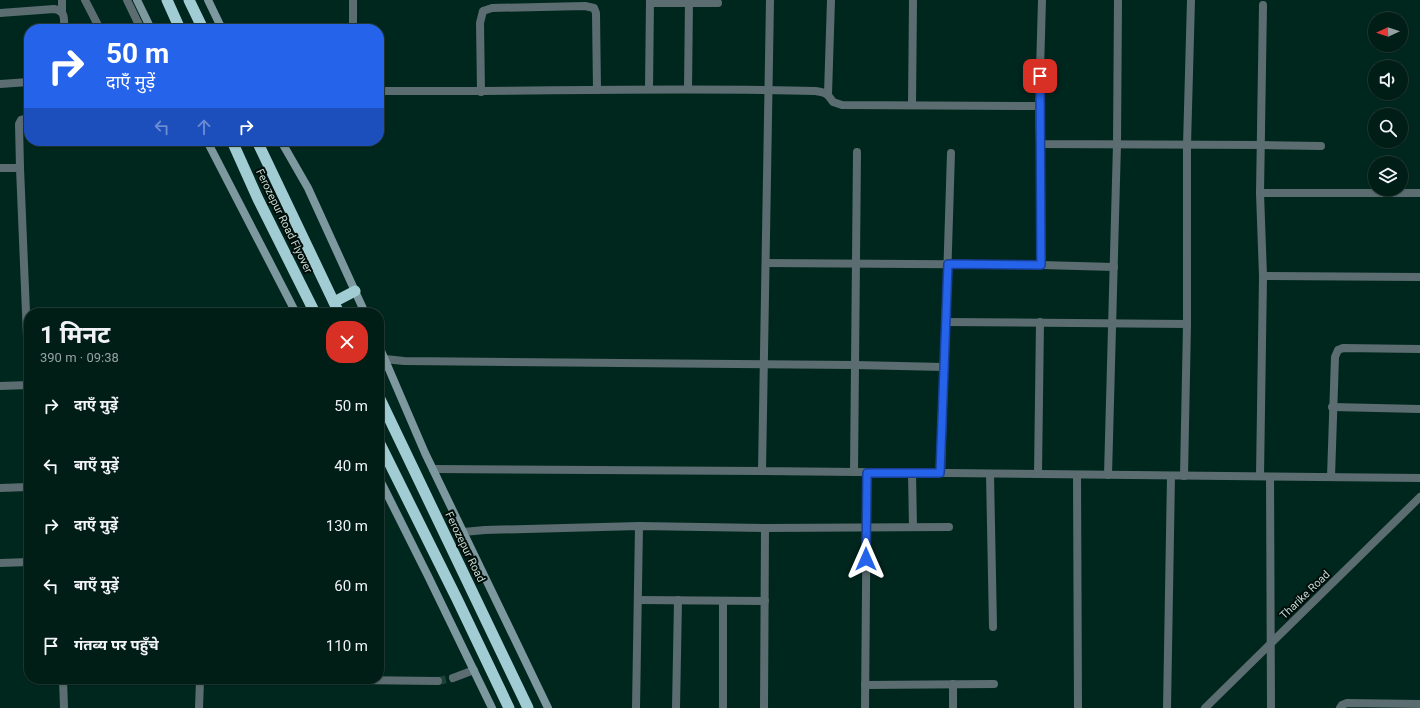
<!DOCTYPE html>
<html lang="hi">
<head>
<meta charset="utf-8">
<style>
	body { margin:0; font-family:Roboto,"Noto Sans Devanagari",sans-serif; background:#0e2a23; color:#f1f3f6; height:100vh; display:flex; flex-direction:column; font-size:15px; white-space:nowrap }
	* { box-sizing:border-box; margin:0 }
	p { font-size:13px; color:#95a2a1 }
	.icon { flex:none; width:22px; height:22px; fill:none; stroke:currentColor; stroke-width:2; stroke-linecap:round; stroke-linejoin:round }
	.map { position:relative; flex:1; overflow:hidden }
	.panel { position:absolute; left:24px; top:308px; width:360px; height:376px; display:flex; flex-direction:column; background:#001d16; border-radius:16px; box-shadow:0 1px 3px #0004,0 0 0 1px #223b35 }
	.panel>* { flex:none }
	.hud { position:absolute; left:24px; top:24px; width:360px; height:122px; border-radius:16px; box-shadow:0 1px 3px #0004,0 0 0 1px #223b35; background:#2563eb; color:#fff; overflow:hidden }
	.needle { width:26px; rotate:267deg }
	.controls { position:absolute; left:1368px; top:12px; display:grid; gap:8px }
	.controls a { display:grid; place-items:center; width:40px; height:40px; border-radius:50%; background:#001d16; box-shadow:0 1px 3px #0004,0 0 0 1px #223b35; font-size:20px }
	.pin { position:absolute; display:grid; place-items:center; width:34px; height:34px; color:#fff; margin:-17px; border-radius:8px; box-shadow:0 2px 6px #0006 }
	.me { position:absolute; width:44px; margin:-22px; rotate:0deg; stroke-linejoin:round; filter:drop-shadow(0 0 3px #0008) }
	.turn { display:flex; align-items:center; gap:14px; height:84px; padding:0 16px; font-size:18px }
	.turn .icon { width:52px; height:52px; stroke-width:2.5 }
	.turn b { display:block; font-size:28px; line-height:34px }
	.lanes { display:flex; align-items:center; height:38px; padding:0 16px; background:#0003; justify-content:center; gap:20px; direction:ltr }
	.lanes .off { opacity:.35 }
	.round { display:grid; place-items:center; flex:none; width:42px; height:42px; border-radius:16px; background:#0e2a23 }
	.head { display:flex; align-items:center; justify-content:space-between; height:68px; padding:0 16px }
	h1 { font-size:24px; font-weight:700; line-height:30px }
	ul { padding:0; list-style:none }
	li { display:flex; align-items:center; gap:12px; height:60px; padding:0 16px }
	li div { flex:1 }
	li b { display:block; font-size:15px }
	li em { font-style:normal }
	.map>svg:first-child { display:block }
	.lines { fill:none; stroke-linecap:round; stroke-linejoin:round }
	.minor-tunnel { stroke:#1d4239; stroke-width:8; stroke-dasharray:8 4; stroke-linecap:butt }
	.minor { stroke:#5b6d70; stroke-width:8 }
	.tertiary { stroke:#5b6d70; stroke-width:8 }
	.secondary { stroke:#7d999f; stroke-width:8 }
	.trunk { stroke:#a2ccd4; stroke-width:11 }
	.route-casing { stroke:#184099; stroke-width:10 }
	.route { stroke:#2563eb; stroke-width:7 }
	.labels { text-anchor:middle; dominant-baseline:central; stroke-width:4; stroke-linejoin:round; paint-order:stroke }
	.street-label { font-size:11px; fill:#c4d9d3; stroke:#010d09 }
</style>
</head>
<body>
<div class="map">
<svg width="1420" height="708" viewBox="0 0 1420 708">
	<rect width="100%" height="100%" fill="#00271e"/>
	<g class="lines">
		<!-- minor-tunnel -->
		<path class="minor-tunnel" d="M438,681L453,678"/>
		<!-- minor -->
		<g class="minor">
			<path d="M85,0L100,29"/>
			<path d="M127,0L141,29"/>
			<path d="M770,0L762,471L1420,478"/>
			<path d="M650,3H718"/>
			<path d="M62,12V0"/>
			<path d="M0,13L54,9C66,11 64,19 64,29"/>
			<path d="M353,29V0"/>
			<path d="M0,84L29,82"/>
			<path d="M649,89L650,0"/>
			<path d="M688,89L689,0"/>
			<path d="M379,91C524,92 670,87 815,91C825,92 828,94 833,102L842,105L1039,106L1040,144L1261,145L1321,146"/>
			<path d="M481,92L480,23L483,11L492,8L585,6L594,8L596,13L597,90"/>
			<path d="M828,94L831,0"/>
			<path d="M912,105L913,0"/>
			<path d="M1039,106L1042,0"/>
			<path d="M1040,144L1041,265"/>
			<path d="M0,168H20L19,124L21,120L29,118"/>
			<path d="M1260,193H1420"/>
			<path d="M766,263L1041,265L1114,267"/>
			<path d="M1263,276L1420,277"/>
			<path d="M946,322L1187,324"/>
			<path d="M385,359L404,361L855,365L944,367"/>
			<path d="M0,386L29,385L20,168"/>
			<path d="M1332,407L1420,409"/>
			<path d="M433,469L762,471"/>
			<path d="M854,472L857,152"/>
			<path d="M912,473L913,527"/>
			<path d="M941,473L951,153"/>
			<path d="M990,474L993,627"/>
			<path d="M1038,474L1040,322"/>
			<path d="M1077,475L1078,708"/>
			<path d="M1108,475L1117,144L1118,0"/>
			<path d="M1184,476L1187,324V145L1191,0"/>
			<path d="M1260,476L1263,276L1260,193L1263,5"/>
			<path d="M1270,477L1271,708"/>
			<path d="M1331,477L1335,357L1338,350L1343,348L1420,349"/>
			<path d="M0,488L29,487"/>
			<path d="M765,528L949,527"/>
			<path d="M463,532L485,530L639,526L765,528L764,708"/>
			<path d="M0,563L29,562"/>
			<path d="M638,600L765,601"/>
			<path d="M453,678L474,670"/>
			<path d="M63,679L64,708"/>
			<path d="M272,679L438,681"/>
			<path d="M865,685L994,684"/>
			<path d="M199,708L200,681L203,679"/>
			<path d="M636,708L639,526"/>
			<path d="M676,708L678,600"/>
			<path d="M723,708V601"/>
			<path d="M865,708L867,473"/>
			<path d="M953,708V684"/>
			<path d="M1167,708L1171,476"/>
			<path d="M1340,708L1342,705L1347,703L1420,704"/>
		</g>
		<!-- tertiary -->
		<path class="tertiary" d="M1205,708L1420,497"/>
		<!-- secondary -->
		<g class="secondary">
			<path d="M137,0L151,29"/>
			<path d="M208,0L222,29"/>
			<path d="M207,141L296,313"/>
			<path d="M281,141L308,188L365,313"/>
			<path d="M379,346L425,453L548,708"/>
			<path d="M379,478L428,576L492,708"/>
		</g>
		<!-- trunk -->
		<g class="trunk">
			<path d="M167,0L180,29"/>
			<path d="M189,0L203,29"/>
			<path d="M232,141L258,199L315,313"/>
			<path d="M257,141L339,313"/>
			<path d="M334,302L355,291"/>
			<path d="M379,397L528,708"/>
			<path d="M379,442L457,599L509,708"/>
		</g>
	</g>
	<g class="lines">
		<defs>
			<path id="route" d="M866,559L867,473H940L948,264L1041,265L1040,76"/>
		</defs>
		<!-- route casing -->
		<use href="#route" class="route-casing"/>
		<!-- route -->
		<use href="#route" class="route"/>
	</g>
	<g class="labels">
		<!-- street labels -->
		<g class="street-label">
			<text transform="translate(284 221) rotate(64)">Ferozepur Road Flyover</text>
			<text transform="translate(465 547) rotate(64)">Ferozepur Road</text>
			<text transform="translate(1305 595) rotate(-44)">Tharike Road</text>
		</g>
	</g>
</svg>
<div class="controls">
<a><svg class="needle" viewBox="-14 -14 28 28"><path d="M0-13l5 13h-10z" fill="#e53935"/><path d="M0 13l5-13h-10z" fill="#95a2a1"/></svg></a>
<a><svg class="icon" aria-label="sound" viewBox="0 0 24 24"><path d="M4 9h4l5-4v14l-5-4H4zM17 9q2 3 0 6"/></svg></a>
<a><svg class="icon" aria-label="search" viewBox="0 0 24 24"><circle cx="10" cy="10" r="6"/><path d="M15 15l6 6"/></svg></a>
<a><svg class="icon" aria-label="layers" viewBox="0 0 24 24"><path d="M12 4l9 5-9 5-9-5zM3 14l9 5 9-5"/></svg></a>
</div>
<div class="pin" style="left:1040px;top:76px;background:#d93025"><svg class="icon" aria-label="arrive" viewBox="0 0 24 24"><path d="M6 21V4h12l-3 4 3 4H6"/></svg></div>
<svg class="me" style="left:866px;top:559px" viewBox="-20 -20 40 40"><path d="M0-17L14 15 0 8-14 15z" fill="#2563eb" stroke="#fff" stroke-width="4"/></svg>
<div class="hud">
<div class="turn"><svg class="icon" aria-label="right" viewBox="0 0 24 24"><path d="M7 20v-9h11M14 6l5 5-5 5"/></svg><div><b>50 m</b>दाएँ मुड़ें</div></div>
<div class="lanes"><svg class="icon off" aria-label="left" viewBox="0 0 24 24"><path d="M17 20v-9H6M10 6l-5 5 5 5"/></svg><svg class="icon off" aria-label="ahead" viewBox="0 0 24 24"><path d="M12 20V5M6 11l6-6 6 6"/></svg><svg class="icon" aria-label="right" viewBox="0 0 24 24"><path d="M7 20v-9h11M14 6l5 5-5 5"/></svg></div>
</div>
<section class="panel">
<div class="head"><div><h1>1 मिनट</h1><p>390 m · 09:38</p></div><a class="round" style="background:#d93025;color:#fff"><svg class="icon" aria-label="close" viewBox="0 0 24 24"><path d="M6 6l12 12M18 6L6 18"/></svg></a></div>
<ul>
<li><svg class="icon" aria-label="right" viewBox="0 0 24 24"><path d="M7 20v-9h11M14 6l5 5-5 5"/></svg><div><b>दाएँ मुड़ें</b></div><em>50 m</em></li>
<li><svg class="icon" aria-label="left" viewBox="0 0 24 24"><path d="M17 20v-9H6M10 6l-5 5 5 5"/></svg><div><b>बाएँ मुड़ें</b></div><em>40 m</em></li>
<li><svg class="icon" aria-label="right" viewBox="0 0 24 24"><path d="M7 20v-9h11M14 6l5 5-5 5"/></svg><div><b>दाएँ मुड़ें</b></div><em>130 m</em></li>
<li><svg class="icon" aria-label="left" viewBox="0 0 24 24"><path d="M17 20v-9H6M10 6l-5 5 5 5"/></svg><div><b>बाएँ मुड़ें</b></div><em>60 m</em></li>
<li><svg class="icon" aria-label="arrive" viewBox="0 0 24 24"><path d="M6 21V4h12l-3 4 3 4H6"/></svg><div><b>गंतव्य पर पहुँचे</b></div><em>110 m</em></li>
</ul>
</section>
</div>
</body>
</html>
